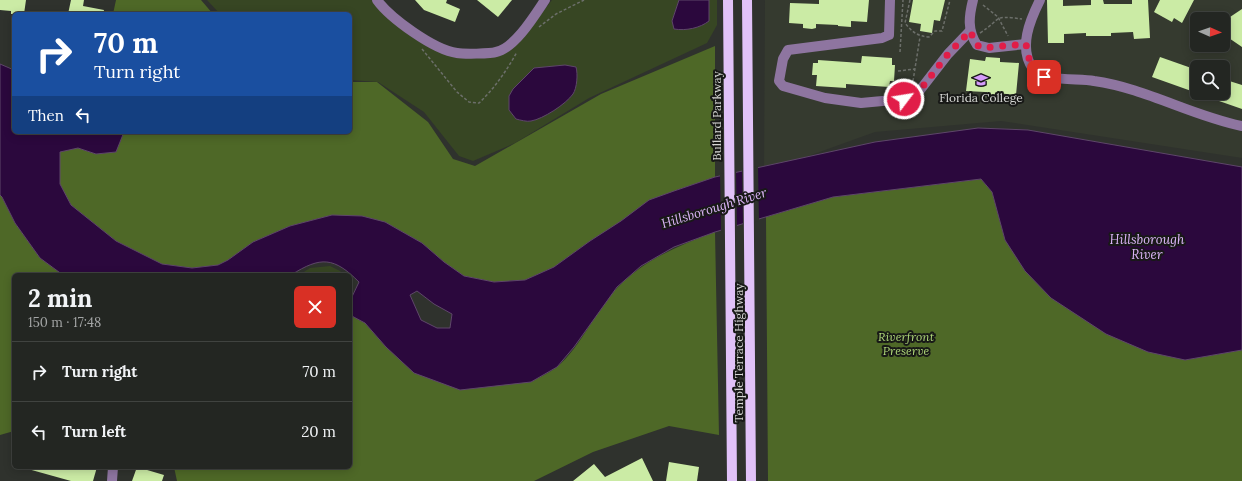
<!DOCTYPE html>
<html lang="en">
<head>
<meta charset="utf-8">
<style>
	body { margin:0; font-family:Lora,serif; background:#2f322f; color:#f1f3f6; height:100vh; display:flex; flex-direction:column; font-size:15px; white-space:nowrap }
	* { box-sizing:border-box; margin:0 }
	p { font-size:13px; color:#a3a5a5 }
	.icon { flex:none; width:22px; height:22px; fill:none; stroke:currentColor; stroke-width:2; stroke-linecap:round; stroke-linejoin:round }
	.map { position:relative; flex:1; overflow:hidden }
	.sheet { position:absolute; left:12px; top:273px; width:340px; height:196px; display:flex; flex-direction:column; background:#232622; border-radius:6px; box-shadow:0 2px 10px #0003,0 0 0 1px #404340 }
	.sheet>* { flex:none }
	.hud { position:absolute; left:12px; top:12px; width:340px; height:122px; border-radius:6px; box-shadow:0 2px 10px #0003,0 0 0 1px #404340; background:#1a4fa0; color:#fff; overflow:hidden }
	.needle { width:26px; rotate:92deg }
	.controls { position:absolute; left:1190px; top:12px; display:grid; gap:8px }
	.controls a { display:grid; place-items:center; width:40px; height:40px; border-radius:6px; background:#232622; box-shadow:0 2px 10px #0003,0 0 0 1px #404340; font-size:20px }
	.pin { position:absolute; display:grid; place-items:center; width:34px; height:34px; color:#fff; margin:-17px; border-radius:8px; box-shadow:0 2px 6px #0006 }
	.me { position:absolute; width:44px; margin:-22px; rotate:59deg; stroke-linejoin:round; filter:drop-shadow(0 0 3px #0008) }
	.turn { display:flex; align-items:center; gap:14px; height:84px; padding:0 16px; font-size:18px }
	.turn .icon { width:52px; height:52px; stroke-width:2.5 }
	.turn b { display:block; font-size:28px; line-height:34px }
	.then { display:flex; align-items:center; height:38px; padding:0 16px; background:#0003; gap:8px; font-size:15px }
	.round { display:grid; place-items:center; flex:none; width:42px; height:42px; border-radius:6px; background:#2f322f }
	.headline { display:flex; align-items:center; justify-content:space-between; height:68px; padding:0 16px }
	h1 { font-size:24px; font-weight:700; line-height:30px }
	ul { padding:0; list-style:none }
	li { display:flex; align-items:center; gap:12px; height:60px; padding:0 16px; border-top:1px solid #404340 }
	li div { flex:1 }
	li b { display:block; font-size:15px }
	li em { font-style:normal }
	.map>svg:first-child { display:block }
	.built { fill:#353a2f; fill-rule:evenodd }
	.green { fill:#374623 }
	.forest { fill:#4e6827 }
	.water { fill:#2b083d; stroke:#5e466a; fill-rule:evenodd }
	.pier { fill:#2f322d }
	.building { fill:#cbeba5 }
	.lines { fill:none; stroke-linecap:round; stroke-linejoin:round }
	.path { stroke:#6c6f6a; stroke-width:1.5; stroke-dasharray:3 2; stroke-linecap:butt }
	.minor { stroke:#8e75a0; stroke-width:10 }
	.major { stroke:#e1c2f8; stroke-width:10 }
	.route { stroke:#e11d48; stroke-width:7; stroke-dasharray:0 12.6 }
	.labels { text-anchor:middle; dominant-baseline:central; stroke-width:4; stroke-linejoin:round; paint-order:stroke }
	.poi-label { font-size:12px; fill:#d6d7d4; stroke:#181917 }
	.street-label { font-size:12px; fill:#d6d7d4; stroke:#181917 }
	.park-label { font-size:12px; font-style:italic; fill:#add578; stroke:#181917 }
	.water-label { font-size:13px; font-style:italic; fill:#dcb5f8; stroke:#181917 }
</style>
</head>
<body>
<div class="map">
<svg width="1242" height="481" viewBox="0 0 1242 481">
	<rect width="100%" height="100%" fill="#2f322d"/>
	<!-- built -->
	<path class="built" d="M765,0H1242V158L1001,121L875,132L764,172ZM1197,19H1223V45H1197ZM1197,67H1223V93H1197Z"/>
	<!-- green -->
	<g class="green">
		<path d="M207,0H372L384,15L421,42L500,56L532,26L552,0H717V25L707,43L589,98L515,143L473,161L459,156L424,112L378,82L350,80V14H220Z"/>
		<path d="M330,266L340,271L344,275H299L310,268Z"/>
	</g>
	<!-- forest -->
	<g class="forest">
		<path d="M116,0H201L213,14H113Z"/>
		<path d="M715,46V177L674,191L590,241L554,267L525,280L494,282L464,276L444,262L422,243L385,222L332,215L290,226L253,242L228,260L218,265L192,268L162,264L116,241L71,205L60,184V151L78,148L96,154L116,152L124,132H350V82H377L428,122L453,159L475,166L601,94Z"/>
		<path d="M981,179L992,192L1005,240L1185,360L1242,350V481H768L766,217L833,197Z"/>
		<path d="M0,195L2,197L15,223L40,258L63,275H14V431L0,435Z"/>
		<path d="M715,232L719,435L669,426L593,452L534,481H177L174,467H350V315L365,323L386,347L531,382C539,377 549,373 557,367C581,347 596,309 618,287C645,259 680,245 715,232Z"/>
	</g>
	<!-- water -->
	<g class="water">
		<path d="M679,0H709V21C700,28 686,31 674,29L672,21Z"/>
		<path d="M0,64L14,70V132H124L116,152L96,154L78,148L60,152V184L71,205L116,241L162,264L192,268L218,265L228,260L253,242L290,226L332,215L362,216L385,222L422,243L444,262L464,276L494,282L525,280L554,267L590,241L621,221L649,200L674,191L715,177L875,142L978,128L1028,130L1242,167V350L1185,360L1148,352L1106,334L1051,298L1025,271L1005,240L992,192L981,179L833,197L715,232L674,247L641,266L617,287L574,347L557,367L531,382L460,390L414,373L386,347L365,323L350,315V301L359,282C334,257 321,256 291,275H63L40,258L15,223L2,197L0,195ZM417,291L434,304L452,314L450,328H437L421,320L410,295Z"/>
		<path d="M565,65L576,67C578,74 577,88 573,94C566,104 543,119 531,121C527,122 520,120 516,119L509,110V96L513,89L534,68Z"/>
	</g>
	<!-- pier -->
	<g class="pier">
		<path d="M758,166L759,221L743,226L742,169Z"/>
		<path d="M736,170L737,227L721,232L720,174Z"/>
	</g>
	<!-- building -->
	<g class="building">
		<path d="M0,0H26L24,14H11V11L0,10Z"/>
		<path d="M71,0H84L83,6L104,10L103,14H68Z"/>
		<path d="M415,0H447L446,3L460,9L455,22L424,10Z"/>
		<path d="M477,0H512L498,17Z"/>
		<path d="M819,0H869L867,22L851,21V27L838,26V25L816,24V28L812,29L803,28V24L789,23L790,3L819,4Z"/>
		<path d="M913,0H945L940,21L934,20L932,33L920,31L921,24L909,22Z"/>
		<path d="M1047,0H1063V6L1091,5V0H1103L1104,4H1132V0H1148L1150,38L1134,39L1133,32L1111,33V36H1086V33L1064,34V43H1048Z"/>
		<path d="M1160,0H1194L1182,23L1174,18L1172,22L1154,12Z"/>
		<path d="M1242,9V47L1223,34V12L1230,17Z"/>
		<path d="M862,56L892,58V65H895L894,81H890L889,87L846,84V88L816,86L817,75H812L813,63H818V60L861,63Z"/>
		<path d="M986,57L1000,58V62L1019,63L1016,95L997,93V98L984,97L985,92L966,91L970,59L985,61Z"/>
		<path d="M1160,57L1197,70V93L1152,77Z"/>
		<path d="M1223,79L1242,85V109L1199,94L1223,93Z"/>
		<path d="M642,458L653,481H573L594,464L605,477Z"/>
		<path d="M669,462L699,467L697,481H666Z"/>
		<path d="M29,467H97L93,481H71L28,469Z"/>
		<path d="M137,467L164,475L162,481H132Z"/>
	</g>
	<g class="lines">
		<!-- path -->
		<g class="path">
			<path d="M910,0L905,23C912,32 917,36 929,37L935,31H942L950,0"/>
			<path d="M983,5L998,17L1008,36"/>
			<path d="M539,27L556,14L584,0"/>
			<path d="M980,33C1003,18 992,15 1022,19"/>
			<path d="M422,49L457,92L469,102L479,103C494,89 507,70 517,52"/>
			<path d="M900,52L903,0"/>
			<path d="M898,71L915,69"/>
			<path d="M913,81L920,37"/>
		</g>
		<!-- minor -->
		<g class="minor">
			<path d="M377,0C390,18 434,50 457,53C462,54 491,54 496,52C515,48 535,15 545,0"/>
			<path d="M890,0L889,35L882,38L788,50L783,59L779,81L783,86L825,98L861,103L904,99L917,94L948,54L970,31"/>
			<path d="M973,0C969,16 967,30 977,45L989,48L1026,44"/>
			<path d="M1040,0C1030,20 1018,48 1033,69C1043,82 1078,78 1094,81C1145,88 1192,116 1242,126"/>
			<path d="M112,481L113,467"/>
		</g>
		<!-- major -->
		<g class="major">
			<path d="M728,0L732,481"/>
			<path d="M747,0L751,481"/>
		</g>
	</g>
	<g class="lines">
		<!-- route -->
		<path class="route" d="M904,99L917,94L948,54L970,31L977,45L982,48L1026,44C1029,61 1030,67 1044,77"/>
	</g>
	<!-- icons -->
	<defs>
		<symbol id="university-bare" viewBox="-9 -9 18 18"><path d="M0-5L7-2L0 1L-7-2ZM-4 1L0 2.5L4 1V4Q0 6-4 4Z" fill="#d59cfb" stroke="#181917" stroke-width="2.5" paint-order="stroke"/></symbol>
	</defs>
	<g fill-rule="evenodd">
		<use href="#university-bare" x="971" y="70" width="20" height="20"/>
	</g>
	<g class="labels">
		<!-- poi labels -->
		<g class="poi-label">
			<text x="981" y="97">Florida College</text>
		</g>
		<!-- street labels -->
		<g class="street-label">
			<text transform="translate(716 116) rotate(-90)">Bullard Parkway</text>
			<text transform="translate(738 353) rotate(-90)">Temple Terrace Highway</text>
		</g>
		<!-- park labels -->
		<g class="park-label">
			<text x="906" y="336">Riverfront<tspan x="906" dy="14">Preserve</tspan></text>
		</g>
		<!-- water labels -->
		<g class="water-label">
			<text transform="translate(714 208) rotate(-17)">Hillsborough River</text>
			<text x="1147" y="239">Hillsborough<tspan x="1147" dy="15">River</tspan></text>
		</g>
	</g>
</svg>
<div class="controls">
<a><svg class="needle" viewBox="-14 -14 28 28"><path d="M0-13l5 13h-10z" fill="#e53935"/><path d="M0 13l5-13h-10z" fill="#a3a5a5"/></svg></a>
<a><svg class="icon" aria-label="search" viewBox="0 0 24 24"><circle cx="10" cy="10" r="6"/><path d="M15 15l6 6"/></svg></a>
</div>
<div class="pin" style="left:1044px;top:77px;background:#d93025"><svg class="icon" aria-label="arrive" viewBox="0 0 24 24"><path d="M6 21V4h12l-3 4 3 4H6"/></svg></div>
<svg class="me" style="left:904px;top:99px" viewBox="-20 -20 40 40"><circle r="17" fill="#e11d48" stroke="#fff" stroke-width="3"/><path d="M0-11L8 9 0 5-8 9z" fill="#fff"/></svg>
<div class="hud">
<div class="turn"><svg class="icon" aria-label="right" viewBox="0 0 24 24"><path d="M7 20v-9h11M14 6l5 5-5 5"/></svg><div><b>70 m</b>Turn right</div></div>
<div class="then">Then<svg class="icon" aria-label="left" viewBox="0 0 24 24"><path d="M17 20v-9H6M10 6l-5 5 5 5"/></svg></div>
</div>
<section class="sheet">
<div class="headline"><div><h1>2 min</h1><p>150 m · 17:48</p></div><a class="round" style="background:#d93025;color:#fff"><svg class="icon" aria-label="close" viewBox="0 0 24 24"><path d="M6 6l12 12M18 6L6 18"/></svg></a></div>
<ul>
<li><svg class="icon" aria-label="right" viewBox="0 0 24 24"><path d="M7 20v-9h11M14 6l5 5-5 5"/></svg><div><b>Turn right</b></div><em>70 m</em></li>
<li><svg class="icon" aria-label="left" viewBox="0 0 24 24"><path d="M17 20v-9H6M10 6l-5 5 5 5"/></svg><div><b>Turn left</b></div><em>20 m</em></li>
</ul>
</section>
</div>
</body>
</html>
